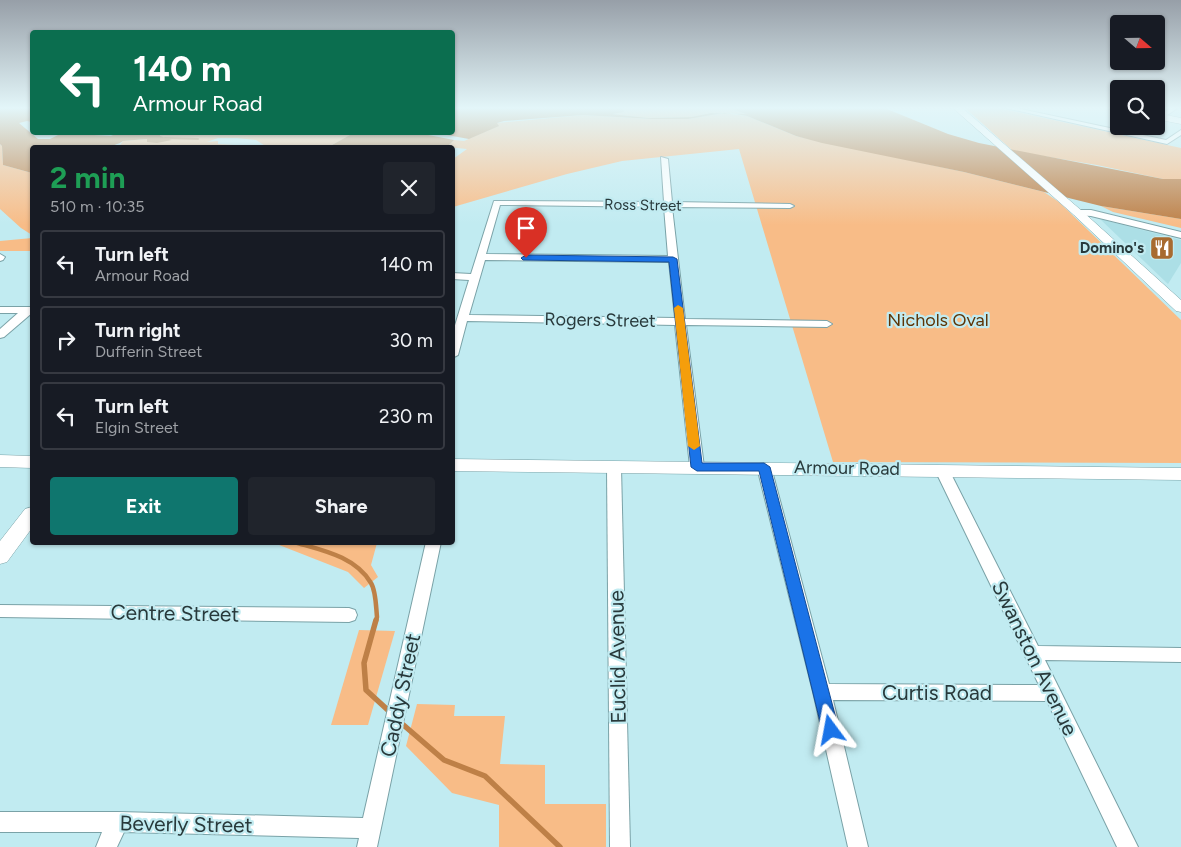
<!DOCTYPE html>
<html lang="en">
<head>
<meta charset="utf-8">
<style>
	body { margin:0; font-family:Figtree,sans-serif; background:#20242c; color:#f1f3f6; height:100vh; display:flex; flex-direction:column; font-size:19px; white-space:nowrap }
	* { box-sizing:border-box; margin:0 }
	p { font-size:16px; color:#9ea1a6 }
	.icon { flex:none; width:28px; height:28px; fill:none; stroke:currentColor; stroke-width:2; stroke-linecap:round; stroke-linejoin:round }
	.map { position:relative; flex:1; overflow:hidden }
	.side { position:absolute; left:30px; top:145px; width:425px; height:400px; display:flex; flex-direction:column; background:#171b24; border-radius:5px; box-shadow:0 1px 4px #0004 }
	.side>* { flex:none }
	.hud { position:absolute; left:30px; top:30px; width:425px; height:105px; border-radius:5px; box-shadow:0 1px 4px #0004; background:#0b6e4f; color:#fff; overflow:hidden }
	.needle { width:32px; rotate:110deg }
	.tools { position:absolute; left:1110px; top:15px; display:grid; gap:10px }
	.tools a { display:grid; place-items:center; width:55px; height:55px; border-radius:5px; background:#171b24; box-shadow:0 1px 4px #0004; font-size:25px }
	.pin { position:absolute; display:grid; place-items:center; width:42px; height:42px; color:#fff; margin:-51px -21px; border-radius:50% 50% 50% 0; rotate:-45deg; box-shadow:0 0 5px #0007 }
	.pin .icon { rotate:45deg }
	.me { position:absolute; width:55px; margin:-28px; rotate:347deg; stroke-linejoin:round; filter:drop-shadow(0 0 4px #0008) }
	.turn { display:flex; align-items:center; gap:18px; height:105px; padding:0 20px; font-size:22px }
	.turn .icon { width:65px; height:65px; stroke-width:2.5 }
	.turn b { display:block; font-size:35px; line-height:42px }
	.round { display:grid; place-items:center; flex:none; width:52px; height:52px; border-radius:5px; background:#20242c }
	.head { display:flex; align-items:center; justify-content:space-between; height:85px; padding:0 20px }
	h1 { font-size:30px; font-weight:700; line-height:38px; color:#1e9e55 }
	.button { display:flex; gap:10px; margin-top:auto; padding:10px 20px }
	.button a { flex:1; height:58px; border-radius:5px; background:#0f766e; color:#fff; font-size:20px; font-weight:700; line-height:58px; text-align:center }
	.button a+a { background:#20242c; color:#f1f3f6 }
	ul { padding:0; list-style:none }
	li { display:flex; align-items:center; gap:15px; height:68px; margin:0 10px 8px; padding:0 10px; border:2px solid #363941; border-radius:5px }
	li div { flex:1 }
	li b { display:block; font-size:19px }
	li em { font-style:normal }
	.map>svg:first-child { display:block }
	.built { fill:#acdfe6 }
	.green { fill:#f8bc87 }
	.water { fill:#be8047 }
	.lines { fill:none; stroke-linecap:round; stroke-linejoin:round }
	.stream-far2 { stroke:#be8047; stroke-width:2 }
	.stream-far1 { stroke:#be8047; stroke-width:4.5 }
	.stream { stroke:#be8047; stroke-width:5.5 }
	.street-casing { stroke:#7aa2a7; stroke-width:2 }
	.secondary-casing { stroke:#7aa2a7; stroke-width:1 }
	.street { fill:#fff; fill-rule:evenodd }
	.secondary { fill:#fff; fill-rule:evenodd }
	.route { fill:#1a73e8; stroke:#114b97 }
	.slow { fill:#f59e0b }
	.labels { text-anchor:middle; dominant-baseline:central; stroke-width:4.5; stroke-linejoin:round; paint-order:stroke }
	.far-street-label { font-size:15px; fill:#28393b; stroke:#c1ebf1 }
	.far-poi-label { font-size:15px; font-weight:bold; fill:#28393b; stroke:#c1ebf1; text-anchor:end }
	.street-label { font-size:18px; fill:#28393b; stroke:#c1ebf1 }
	.park-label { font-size:18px; fill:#5e3405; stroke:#c1ebf1 }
	.near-street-label { font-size:21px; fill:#28393b; stroke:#c1ebf1 }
</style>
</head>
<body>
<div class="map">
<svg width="1181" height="847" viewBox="0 0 1181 847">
	<rect width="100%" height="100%" fill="#c1ebf1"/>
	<!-- built -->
	<path class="built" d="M1100,219L1181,240V263L1168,284Z"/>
	<!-- green -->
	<g class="green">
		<path d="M628,107H726L746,114L711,113L691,117L647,118L612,114L623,112V109Z"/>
		<path d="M964,107H994L1181,148V179H1163L1097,165L1013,151Z"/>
		<path d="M724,113L747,116L796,136L964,172L1044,192L1059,202L1181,320V463L833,462L739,149L622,161L567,174L453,207V159L467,149L447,147L454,140L464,141L498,126L496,123L583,115L652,119H688Z"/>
		<path d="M337,132L351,135L332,145L321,148L267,147L256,140L237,138H218L207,142L218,141V144L250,146L249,148H118L123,141L147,139V141L160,136L161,133Z"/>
		<path d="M0,144L2,146L3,165L32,173V235L21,228L0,209Z"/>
		<path d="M1101,206L1181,219V228L1113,212Z"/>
		<path d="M32,238V251H0V241Z"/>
		<path d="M274,543H377L371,565L378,577L364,588L348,572Z"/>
		<path d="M359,630L395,631L368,725H331Z"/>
		<path d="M417,704L455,705L454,716H505L500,764L545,765V804H606V847H499V805L452,793L406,746Z"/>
	</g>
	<!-- water -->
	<g class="water">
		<path d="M0,107H32V122L27,121L19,123L38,139H50L60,134V133L111,136L115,134L113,133L161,132L160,136L172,140L157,143L147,142V139L123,141C109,152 52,148 32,148V173L3,165L2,146L0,144Z"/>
		<path d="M453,107H628L623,108L624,112L612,114L648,118L691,117L711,113L746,114L726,107H882L948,134L979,143L1163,179H1181V219L1101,206L964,172L822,143L796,136L747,116L736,114L724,113L688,119H652L583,115L504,121L497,123L499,126L469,139L436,133L452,132Z"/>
		<path d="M337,133H418L454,140L447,147H321L332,145L350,135Z"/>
	</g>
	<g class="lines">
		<!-- stream-far2 -->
		<path class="stream-far2" d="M165,138L198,139"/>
		<!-- stream-far1 -->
		<path class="stream-far1" d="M294,542C321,550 355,556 371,583C376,591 376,607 377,617L376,621"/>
		<!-- stream -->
		<g class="stream">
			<path d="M376,620L364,663L366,690L390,712"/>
			<path d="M400,722L444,760L485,776L560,847"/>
		</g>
		<defs>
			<g id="street">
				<path d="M1001,107H1011L1166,140L1181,130V135L1167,144Z"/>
				<path d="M1172,107H1179L1163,118H1159V116Z"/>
				<path d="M661,157L668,159L672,202L790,204L794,206L790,208L672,207L685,319L827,321L832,324L827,327L686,325L704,467L702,470H692L690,467L675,325L467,321L458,355L452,358V335L469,280L452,279V273L471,274L494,201L664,202ZM500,205L664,207L668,256L486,254ZM485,260L669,262L675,318L469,315Z"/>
				<path d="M1078,210H1091L1181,232V238L1091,216L1075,215V211Z"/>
				<path d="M0,254L5,257L3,260L0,261Z"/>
				<path d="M0,307H32V313L4,337L0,338V329L18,313H0Z"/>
				<path d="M614,463L619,464L621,467L630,847H610L607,467L609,464Z"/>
				<path d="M764,463L769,464L771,467L829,684L1039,685L935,470L937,467H947L949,470L1038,646L1181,648V662L1045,660L1138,847H1117L1047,701L833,700L868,847H848L813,692L757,467L759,464Z"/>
				<path d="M426,542H441L377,847H357L359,838L124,832L117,847H96L102,832H0V812H118L363,818Z"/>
				<path d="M0,605L349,608L355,610L357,615L355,620L349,622L0,617Z"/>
			</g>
			<g id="secondary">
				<path d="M952,107H961L1082,211L1181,300V312L1176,311L1074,215Z"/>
				<path d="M1107,107H1119V111L1108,109Z"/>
				<path d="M1156,113L1181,118V124L1156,119Z"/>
				<path d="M0,455L32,456V468L0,467Z"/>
				<path d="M452,459L1181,468V480L452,471Z"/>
				<path d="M32,507V528L7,562L0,564V541L25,509Z"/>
			</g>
		</defs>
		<!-- street casing -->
		<use href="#street" class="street-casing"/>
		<!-- secondary casing -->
		<use href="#secondary" class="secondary-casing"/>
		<!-- street -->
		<use href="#street" class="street"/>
		<!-- secondary -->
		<use href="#secondary" class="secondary"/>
	</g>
	<!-- sky -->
	<linearGradient id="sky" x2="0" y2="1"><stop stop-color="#979fa8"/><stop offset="0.48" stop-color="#e3f6f9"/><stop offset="1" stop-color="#e3f6f9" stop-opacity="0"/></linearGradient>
	<rect width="1181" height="225" fill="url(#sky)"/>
	<!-- route -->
	<path class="route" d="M526,255L673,257L677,259L702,463H764L770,467L839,730L837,736L831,738L825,736L822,730L759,471H697L691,467L669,262L523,260L521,258Z"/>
	<!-- slow -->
	<path class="slow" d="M678,305L683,308L700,446L694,450L688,446L674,308Z"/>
	<!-- icons -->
	<defs>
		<symbol id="restaurant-square" viewBox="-11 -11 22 22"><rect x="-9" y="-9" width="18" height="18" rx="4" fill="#a86b30" stroke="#c1ebf1"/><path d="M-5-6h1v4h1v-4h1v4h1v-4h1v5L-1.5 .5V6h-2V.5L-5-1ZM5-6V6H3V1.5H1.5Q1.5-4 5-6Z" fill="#fff"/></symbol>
	</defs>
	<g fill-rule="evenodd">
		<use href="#restaurant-square" x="1148" y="234" width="28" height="28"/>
	</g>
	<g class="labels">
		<!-- far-street labels -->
		<g class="far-street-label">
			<text transform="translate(643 205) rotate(1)">Ross Street</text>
		</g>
		<!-- far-poi labels -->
		<g class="far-poi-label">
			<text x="1144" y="248">Domino's</text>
		</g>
		<!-- street labels -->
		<g class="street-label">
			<text transform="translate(600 320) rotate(1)">Rogers Street</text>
			<text transform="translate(847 468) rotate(1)">Armour Road</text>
		</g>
		<!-- park labels -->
		<g class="park-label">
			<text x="938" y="320">Nichols Oval</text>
		</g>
		<!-- near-street labels -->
		<g class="near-street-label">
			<text transform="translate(175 613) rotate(1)">Centre Street</text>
			<text transform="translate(617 657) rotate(-91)">Euclid Avenue</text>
			<text transform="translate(1035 658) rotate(64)">Swanston Avenue</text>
			<text x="937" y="692">Curtis Road</text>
			<text transform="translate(400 695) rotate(-78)">Caddy Street</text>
			<text transform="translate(186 824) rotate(1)">Beverly Street</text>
		</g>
	</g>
</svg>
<div class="tools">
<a><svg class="needle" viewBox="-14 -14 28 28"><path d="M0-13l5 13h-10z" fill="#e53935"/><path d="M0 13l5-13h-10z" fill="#9ea1a6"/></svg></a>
<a><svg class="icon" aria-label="search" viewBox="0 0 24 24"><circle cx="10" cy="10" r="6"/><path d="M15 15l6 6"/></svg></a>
</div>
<div class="pin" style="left:526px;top:258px;background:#d93025"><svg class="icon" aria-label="arrive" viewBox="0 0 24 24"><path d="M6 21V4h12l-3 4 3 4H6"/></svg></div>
<svg class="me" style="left:831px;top:730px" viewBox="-20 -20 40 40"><path d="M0-17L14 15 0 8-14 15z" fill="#1a73e8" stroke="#fff" stroke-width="4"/></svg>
<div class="hud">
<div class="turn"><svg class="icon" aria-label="left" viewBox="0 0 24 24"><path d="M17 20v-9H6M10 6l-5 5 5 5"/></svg><div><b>140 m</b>Armour Road</div></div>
</div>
<section class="side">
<div class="head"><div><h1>2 min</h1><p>510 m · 10:35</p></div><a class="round"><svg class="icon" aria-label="close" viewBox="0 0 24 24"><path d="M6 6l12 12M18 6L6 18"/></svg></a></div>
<ul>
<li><svg class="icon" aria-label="left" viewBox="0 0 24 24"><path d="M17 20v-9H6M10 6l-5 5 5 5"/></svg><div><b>Turn left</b><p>Armour Road</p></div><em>140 m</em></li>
<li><svg class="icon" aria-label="right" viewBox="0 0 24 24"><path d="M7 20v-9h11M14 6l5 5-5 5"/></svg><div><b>Turn right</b><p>Dufferin Street</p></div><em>30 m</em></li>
<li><svg class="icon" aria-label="left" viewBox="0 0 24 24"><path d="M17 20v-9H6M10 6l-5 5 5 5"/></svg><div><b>Turn left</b><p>Elgin Street</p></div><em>230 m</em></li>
</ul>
<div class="button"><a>Exit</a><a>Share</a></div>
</section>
</div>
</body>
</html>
